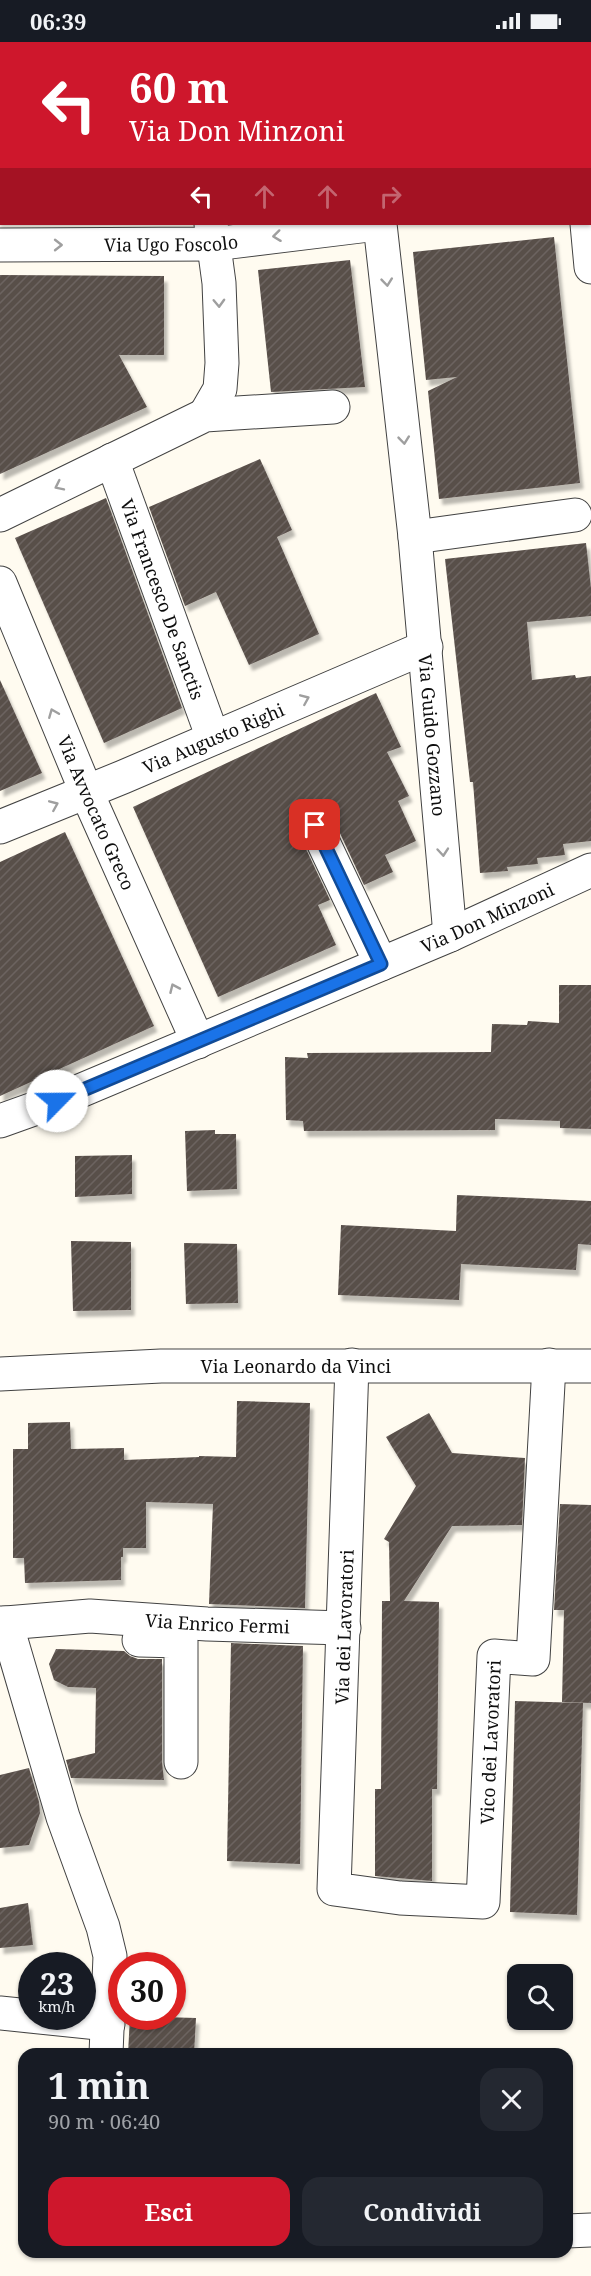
<!DOCTYPE html>
<html lang="it">
<head>
<meta charset="utf-8">
<style>
	body { margin:0; font-family:"Noto Serif",serif; background:#242831; color:#f1f3f6; height:100vh; display:flex; flex-direction:column; font-size:22px; white-space:nowrap }
	* { box-sizing:border-box; margin:0 }
	p { font-size:20px; color:#9ea1a6 }
	.icon { flex:none; width:33px; height:33px; fill:none; stroke:currentColor; stroke-width:2; stroke-linecap:round; stroke-linejoin:round }
	.map { position:relative; flex:1; overflow:hidden }
	.panel { position:absolute; left:18px; top:2006px; width:555px; height:210px; display:flex; flex-direction:column; background:#171b24; border-radius:18px; box-shadow:0 2px 4px #0004 }
	.panel>* { flex:none }
	.hud { position:absolute; left:0px; top:0px; width:591px; height:183px; box-shadow:0 2px 4px #0004; background:#ce172c; color:#fff; overflow:hidden }
	.buttons { position:absolute; left:507px; top:1922px; display:grid; gap:12px }
	.buttons a { display:grid; place-items:center; width:66px; height:66px; border-radius:12px; background:#171b24; box-shadow:0 2px 4px #0004; font-size:30px }
	.speed { position:absolute; left:18px; top:1910px; display:flex; gap:12px; font-size:30px; font-weight:700; text-align:center }
	.speed>* { display:grid; place-content:center; width:78px; height:78px; border-radius:50%; background:#171b24; box-shadow:0 2px 4px #0004; line-height:1 }
	.speed small { font-size:15px; font-weight:400 }
	.speed .limit { border:9px solid #d22; background:#fff; color:#111 }
	.pin { position:absolute; display:grid; place-items:center; width:51px; height:51px; color:#fff; margin:-26px; border-radius:12px; box-shadow:0 3px 9px #0006 }
	.me { position:absolute; width:66px; margin:-33px; rotate:67deg; stroke-linejoin:round; filter:drop-shadow(0 0 4px #0008) }
	.turn { display:flex; align-items:center; gap:21px; height:126px; padding:0 30px; font-size:27px }
	.turn .icon { width:78px; height:78px; stroke-width:2.5 }
	.turn b { display:block; font-size:42px; line-height:51px }
	.lanes { display:flex; align-items:center; height:57px; padding:0 30px; background:#0003; justify-content:center; gap:30px; direction:ltr }
	.lanes .off { opacity:.35 }
	.round { display:grid; place-items:center; flex:none; width:63px; height:63px; border-radius:18px; background:#242831 }
	.headline { display:flex; align-items:center; justify-content:space-between; height:102px; padding:0 30px }
	h1 { font-size:36px; font-weight:700; line-height:45px }
	.button { display:flex; gap:12px; margin-top:auto; padding:12px 30px }
	.button a { flex:1; height:69px; border-radius:18px; background:#ce172c; color:#fff; font-size:24px; font-weight:700; line-height:69px; text-align:center }
	.button a+a { background:#242831; color:#f1f3f6 }
	.status { display:flex; justify-content:space-between; align-items:center; height:42px; padding:0 30px; background:#171b24; direction:ltr }
	.status svg { height:16px; fill:currentColor }
	.map>svg:first-child { display:block }
	.building { fill:url(#building-hatch); filter:url(#shadow) }
	.lines { fill:none; stroke-linecap:round; stroke-linejoin:round }
	.minor-casing { stroke:#424242; stroke-width:35 }
	.minor { stroke:#fff; stroke-width:33 }
	.oneway { stroke:#9f9f9f }
	.route-casing { stroke:#114b97; stroke-width:15 }
	.route { stroke:#1a73e8; stroke-width:10 }
	.labels { text-anchor:middle; dominant-baseline:central; stroke-width:6; stroke-linejoin:round; paint-order:stroke }
	.street-label { font-size:18px; fill:#0f0f0f; stroke:#fff }
</style>
</head>
<body>
<div class="status"><b>06:39</b><svg viewBox="0 0 49 12"><path d="M0 12V9h3v3zM5 12V6h3v6zM10 12V3h3v9zM15 12V0h3v12zM26 1h20v11H26zM47 4h2v5h-2z"/></svg></div>
<div class="map">
<svg width="591" height="2234" viewBox="0 0 591 2234">
	<defs>
		<pattern id="building-hatch" width="6" height="6" patternUnits="userSpaceOnUse" patternTransform="scale(1.5)"><rect width="6" height="6" fill="#594f4a"/><path d="M-1 1l2-2M0 6l6-6M5 7l2-2" fill="none" stroke="#6c6460"/></pattern>
		<filter id="shadow"><feDropShadow dx="3.5" dy="6" stdDeviation="1.5" flood-color="#0004"/></filter>
	</defs>
	<rect width="100%" height="100%" fill="#fffbf0"/>
	<!-- building -->
	<g class="building">
		<path d="M554,195L580,441L439,457L428,349L457,335L426,338L413,210Z"/>
		<path d="M350,218L365,345L271,350L258,228Z"/>
		<path d="M0,233L164,234V313H119L147,365L0,432Z"/>
		<path d="M260,417L292,488L277,495L319,592L249,623L216,550L185,564L149,465Z"/>
		<path d="M106,456L182,666L104,701L15,496Z"/>
		<path d="M586,501L591,546V574L527,580L532,638L575,633L576,636L591,634V799L563,802L565,813L537,816L538,822L507,825L508,829L480,831L473,740H470L445,517Z"/>
		<path d="M0,638L42,731L0,749Z"/>
		<path d="M376,651L401,705L387,710L409,754L398,759L416,799L385,813L393,830L364,843L332,774L326,768L317,764L306,766L300,772L296,781L298,790L330,858L318,863L336,903L218,955L133,765Z"/>
		<path d="M65,790L154,984L0,1054V820Z"/>
		<path d="M559,943H591V1087L560,1086V1079L495,1077V1088L304,1089L303,1079L286,1078L285,1015L308,1016L307,1011L491,1010L492,982L527,983L528,979L559,981Z"/>
		<path d="M215,1088V1092H236L237,1147L187,1149L185,1089Z"/>
		<path d="M132,1113V1152L75,1155V1114Z"/>
		<path d="M457,1153L591,1159V1203L578,1202L576,1228L461,1222L459,1258L338,1253L341,1183L456,1189Z"/>
		<path d="M71,1199L131,1200V1268L73,1269Z"/>
		<path d="M184,1201L237,1202L238,1261L186,1262Z"/>
		<path d="M237,1359L310,1361L305,1566L209,1562L213,1462L146,1460V1506H123V1515H121V1538L25,1541L24,1516H13V1407H28V1381L70,1380L71,1407L124,1406V1418L199,1415V1414L236,1415Z"/>
		<path d="M429,1371L452,1411L525,1416L522,1483L452,1484L404,1559L439,1560L437,1747H432V1839L375,1834V1747H381L382,1559H390L389,1500L384,1497L416,1444L386,1395Z"/>
		<path d="M560,1462L591,1463V1661L562,1660L564,1568H554Z"/>
		<path d="M231,1601L303,1604L300,1822L227,1819Z"/>
		<path d="M56,1607L124,1609L130,1614L138,1617H162V1720L164,1738L71,1736L66,1718L95,1711L96,1646L68,1645L54,1638L49,1622Z"/>
		<path d="M515,1659L583,1661L577,1873L510,1870Z"/>
		<path d="M29,1726L39,1760L40,1771L29,1803L0,1806V1733Z"/>
		<path d="M28,1861L33,1903L0,1906V1866Z"/>
		<path d="M130,1974L196,1976L194,2012H128Z"/>
	</g>
	<g class="lines">
		<defs>
			<g id="minor">
				<path d="M182,0V2"/>
				<path d="M566,0V2"/>
				<path id="s1" d="M380,182L415,495L450,893"/>
				<path d="M587,182L591,225"/>
				<path id="s2" d="M0,203L214,202L377,182"/>
				<path d="M205,373L220,347L222,321L219,241L211,182"/>
				<path id="s3" d="M112,418L213,696"/>
				<path d="M0,473L205,373L333,365"/>
				<path d="M415,495L575,473"/>
				<path id="s4" d="M0,541L86,749L198,1000"/>
				<path d="M315,783L381,922"/>
				<path id="s5" d="M0,785L123,735L426,605"/>
				<path id="s6" d="M0,1079L56,1059L450,893L591,828"/>
				<path id="s7" d="M352,1323L334,1847L400,1856L483,1860L494,1614L533,1617L549,1323"/>
				<path id="s8" d="M0,1332L161,1324H591"/>
				<path d="M0,1581H6L63,1775L103,1885L110,1914L106,2012"/>
				<path id="s9" d="M6,1581L90,1574L207,1582L344,1586"/>
				<path d="M139,1598L181,1599V1720"/>
				<path d="M0,1971L108,1982"/>
				<path d="M567,2189L591,2188"/>
			</g>
		</defs>
		<!-- minor casing -->
		<use href="#minor" class="minor-casing"/>
		<!-- minor -->
		<use href="#minor" class="minor"/>
	</g>
	<!-- one-way arrows -->
	<defs><path id="oneway-chevron" d="M-2-3.5L2.5 0L-2 3.5" fill="none" stroke-width="1.6" stroke-linecap="round" stroke-linejoin="round" transform="scale(1.5)"/></defs>
	<g class="oneway">
		<use href="#oneway-chevron" transform="translate(277 194) rotate(173)"/>
		<use href="#oneway-chevron" transform="translate(58 203)"/>
		<use href="#oneway-chevron" transform="translate(387 240) rotate(84)"/>
		<use href="#oneway-chevron" transform="translate(219 261) rotate(88)"/>
		<use href="#oneway-chevron" transform="translate(404 398) rotate(84)"/>
		<use href="#oneway-chevron" transform="translate(59 444) rotate(154)"/>
		<use href="#oneway-chevron" transform="translate(305 657) rotate(-23)"/>
		<use href="#oneway-chevron" transform="translate(53 671) rotate(-112)"/>
		<use href="#oneway-chevron" transform="translate(54 763) rotate(-23)"/>
		<use href="#oneway-chevron" transform="translate(443 810) rotate(85)"/>
		<use href="#oneway-chevron" transform="translate(174 946) rotate(-114)"/>
	</g>
	<g class="lines">
		<defs>
			<path id="route" d="M57,1059L381,922L315,783"/>
		</defs>
		<!-- route casing -->
		<use href="#route" class="route-casing"/>
		<!-- route -->
		<use href="#route" class="route"/>
	</g>
	<g class="labels">
		<!-- street labels -->
		<g class="street-label">
			<text stroke="none"><textPath href="#s2" startOffset="171">Via Ugo Foscolo</textPath></text>
			<text stroke="none"><textPath href="#s3" startOffset="148">Via Francesco De Sanctis</textPath></text>
			<text stroke="none"><textPath href="#s1" startOffset="514">Via Guido Gozzano</textPath></text>
			<text stroke="none"><textPath href="#s5" startOffset="231">Via Augusto Righi</textPath></text>
			<text stroke="none"><textPath href="#s4" startOffset="249">Via Avvocato Greco</textPath></text>
			<text stroke="none"><textPath href="#s6" startOffset="528">Via Don Minzoni</textPath></text>
			<text stroke="none"><textPath href="#s8" startOffset="296">Via Leonardo da Vinci</textPath></text>
			<text stroke="none"><textPath href="#s9" startOffset="212">Via Enrico Fermi</textPath></text>
			<text transform="translate(344 1585) rotate(-88)">Via dei Lavoratori</text>
			<text stroke="none"><textPath href="#s7" startOffset="834">Vico dei Lavoratori</textPath></text>
		</g>
	</g>
</svg>
<div class="buttons">
<a><svg class="icon" aria-label="search" viewBox="0 0 24 24"><circle cx="10" cy="10" r="6"/><path d="M15 15l6 6"/></svg></a>
</div>
<div class="speed"><div>23<small>km/h</small></div><div class="limit">30</div></div>
<div class="pin" style="left:315px;top:783px;background:#d93025"><svg class="icon" aria-label="arrive" viewBox="0 0 24 24"><path d="M6 21V4h12l-3 4 3 4H6"/></svg></div>
<svg class="me" style="left:57px;top:1059px" viewBox="-20 -20 40 40"><circle r="19" fill="#fff"/><path d="M0-13L10 11 0 6-10 11z" fill="#1a73e8"/></svg>
<div class="hud">
<div class="turn"><svg class="icon" aria-label="left" viewBox="0 0 24 24"><path d="M17 20v-9H6M10 6l-5 5 5 5"/></svg><div><b>60 m</b>Via Don Minzoni</div></div>
<div class="lanes"><svg class="icon" aria-label="left" viewBox="0 0 24 24"><path d="M17 20v-9H6M10 6l-5 5 5 5"/></svg><svg class="icon off" aria-label="ahead" viewBox="0 0 24 24"><path d="M12 20V5M6 11l6-6 6 6"/></svg><svg class="icon off" aria-label="ahead" viewBox="0 0 24 24"><path d="M12 20V5M6 11l6-6 6 6"/></svg><svg class="icon off" aria-label="right" viewBox="0 0 24 24"><path d="M7 20v-9h11M14 6l5 5-5 5"/></svg></div>
</div>
<section class="panel">
<div class="headline"><div><h1>1 min</h1><p>90 m · 06:40</p></div><a class="round"><svg class="icon" aria-label="close" viewBox="0 0 24 24"><path d="M6 6l12 12M18 6L6 18"/></svg></a></div>
<div class="button"><a>Esci</a><a>Condividi</a></div>
</section>
</div>
</body>
</html>
